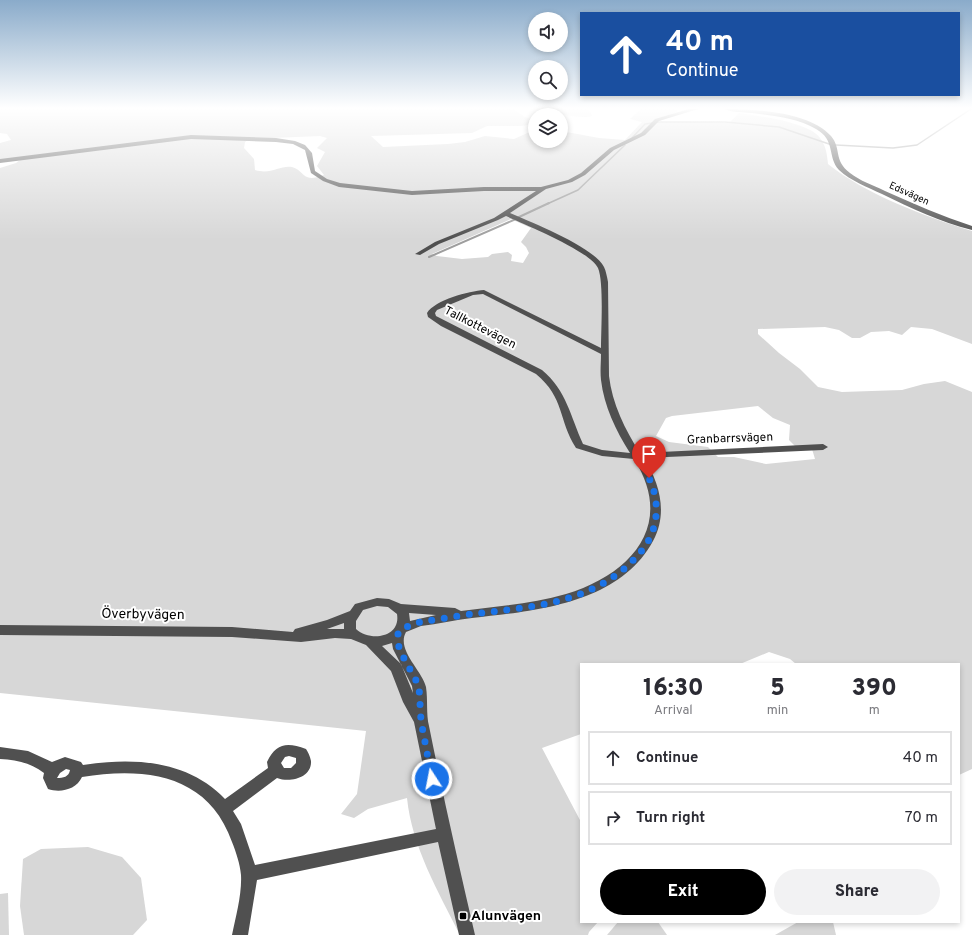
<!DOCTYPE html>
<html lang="en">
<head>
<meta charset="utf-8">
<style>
	body { margin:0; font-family:Overpass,sans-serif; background:#f2f2f3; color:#2b2b33; height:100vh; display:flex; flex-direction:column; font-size:15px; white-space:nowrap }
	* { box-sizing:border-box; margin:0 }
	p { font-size:13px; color:#7c7c81 }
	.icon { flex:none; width:22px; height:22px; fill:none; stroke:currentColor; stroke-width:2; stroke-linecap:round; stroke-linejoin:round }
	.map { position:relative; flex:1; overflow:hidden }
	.panel { position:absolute; left:580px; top:663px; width:380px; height:260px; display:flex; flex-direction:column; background:#fff; border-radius:0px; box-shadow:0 2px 6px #0003 }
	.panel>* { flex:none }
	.hud { position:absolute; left:580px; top:12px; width:380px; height:84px; border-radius:0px; box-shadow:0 2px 6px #0003; background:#1a4fa0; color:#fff; overflow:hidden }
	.controls { position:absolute; left:528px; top:12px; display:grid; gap:8px }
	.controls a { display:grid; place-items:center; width:40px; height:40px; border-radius:50%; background:#fff; box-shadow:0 2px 6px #0003; font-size:20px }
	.pin { position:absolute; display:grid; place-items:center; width:34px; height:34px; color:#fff; margin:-41px -17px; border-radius:50% 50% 50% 0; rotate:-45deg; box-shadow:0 0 4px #0007 }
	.pin .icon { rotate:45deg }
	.me { position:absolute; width:44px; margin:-22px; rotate:349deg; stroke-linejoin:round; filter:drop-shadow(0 0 3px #0008) }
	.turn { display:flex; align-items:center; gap:14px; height:84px; padding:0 20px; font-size:18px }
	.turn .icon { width:52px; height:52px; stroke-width:2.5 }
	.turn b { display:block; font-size:28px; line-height:34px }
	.eta { display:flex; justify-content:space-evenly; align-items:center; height:68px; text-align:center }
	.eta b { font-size:24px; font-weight:800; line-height:28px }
	.button { display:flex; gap:8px; margin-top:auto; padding:8px 20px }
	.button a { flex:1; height:46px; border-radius:24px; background:#000; color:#fff; font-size:16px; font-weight:800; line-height:46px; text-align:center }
	.button a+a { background:#f2f2f3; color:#2b2b33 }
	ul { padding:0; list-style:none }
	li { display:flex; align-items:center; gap:12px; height:54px; margin:0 8px 6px; padding:0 12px; border:2px solid #e1e1e2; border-radius:0px }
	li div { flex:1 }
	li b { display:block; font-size:15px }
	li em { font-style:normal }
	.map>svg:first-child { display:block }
	.green { fill:#d7d7d7; fill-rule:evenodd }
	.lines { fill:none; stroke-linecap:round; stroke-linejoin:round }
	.stream-far1 { stroke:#9e9e9e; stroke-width:1.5 }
	.stream { stroke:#9e9e9e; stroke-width:2 }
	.minor { fill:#505050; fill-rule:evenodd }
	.route { stroke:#1a73e8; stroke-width:7; stroke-dasharray:0 12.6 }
	.poi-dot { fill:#000; stroke:#fff; stroke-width:1.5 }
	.labels { text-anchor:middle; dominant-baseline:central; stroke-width:4; stroke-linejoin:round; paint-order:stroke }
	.far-street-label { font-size:10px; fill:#000; stroke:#fff }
	.street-label { font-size:12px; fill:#000; stroke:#fff }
	.near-street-label { font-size:14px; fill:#000; stroke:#fff }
	.near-poi-label { font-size:14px; font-weight:bold; fill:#000; stroke:#fff; text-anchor:start }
</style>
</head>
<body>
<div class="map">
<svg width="972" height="935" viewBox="0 0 972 935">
	<rect width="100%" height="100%" fill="#fff"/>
	<!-- green -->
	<g class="green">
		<path d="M0,109H513L525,117L535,120V124L521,126H487L472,133L371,136L383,147L448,144L465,142L485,136L514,139L534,130L535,141H561V131L599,138L625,140L642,122L630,119L641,109H677V112L660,121L729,123L739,113C758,116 809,122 820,138C826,146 827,154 828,164C865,194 926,217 972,231V344L932,329L911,327L902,335L889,331L871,332L860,338H852L839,330L825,327L758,329V334L779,353L800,369L818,387L842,392L902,390L924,384L945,381L972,392V769L959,775V664H796L790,659L769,652L740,664H581V734L542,748L581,822V922H598L589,932L588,935H460C438,891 412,847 407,798L368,809L354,818L341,814L357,794L366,731L0,693V168L16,163L20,160L0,162V143L11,140L7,134L0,133ZM320,136L327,138L317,148L325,152L317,166L324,175C301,184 305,170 292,167C280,165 271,175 255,170L254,159L244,148L245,142L249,139ZM511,219L531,228L521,242L526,247L529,253L523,263L511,261L512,255L508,252L492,254L488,257L462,259L437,256L432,254ZM758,406L773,418L790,425L789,440L796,447L812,449L815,459L766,464L734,457H718L708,447L669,442L656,436L666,418L672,416Z"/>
		<path d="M552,109H589L592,116C583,119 563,114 552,113Z"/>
		<path d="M88,847L122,857L141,878L147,920L133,935H24L20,906L23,859L41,849Z"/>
		<path d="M8,893L9,935H0V894Z"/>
		<path d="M618,922H658L667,935H607Z"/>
		<path d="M798,922H833L836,935H775Z"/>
	</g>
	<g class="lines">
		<!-- stream-far1 -->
		<g class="stream-far1">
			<path d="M655,122H725L779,127L832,145"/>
			<path d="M632,138L645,124L652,123"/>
			<path d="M836,145L893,148L917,145L971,109"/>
			<path d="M547,204L578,190L625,145"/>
		</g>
		<!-- stream -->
		<g class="stream">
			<path d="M519,217L549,203"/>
			<path d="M429,257L516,219"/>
		</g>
		<!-- minor -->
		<g class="minor">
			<path d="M689,109H698L659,121L645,135L614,150L585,175L572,182L546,189L510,213C531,222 594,247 604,267C606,271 607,277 608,282L609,376C612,403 625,430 640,453L823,444L828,447L823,450L644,458C660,484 668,513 653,541C619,604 535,611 472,618C455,620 438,624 421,626L406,632C396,650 422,670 426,687C428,700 426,714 429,726C443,796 459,866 475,935H459L438,842L257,880L248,935H232C236,916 242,894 241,875C240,864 236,852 232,842C208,774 145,767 82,777C76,790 60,793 48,789L43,778L44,773C31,763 17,760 0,759V747L28,751L52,762L65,757L81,762L83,765C133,757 188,760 225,799L268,768L267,762C276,743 287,742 306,749C308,752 310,756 311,761C312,778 290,783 277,778L233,811L241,824L255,865L436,829L414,722L403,702L391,671L366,645L351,639L335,638L301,642L232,637L0,635V625L232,627L293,632L295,629L327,620L350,611L355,604L377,598L389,599L401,604L455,608L461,611C496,606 532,604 566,594C631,574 676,525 634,459L602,456L576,448C558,420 565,398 536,374L441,326L428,317L427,313C435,300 469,291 484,290L601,348C601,330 604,282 598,268C590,251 524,224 506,216L498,220L439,244L420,255L415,254L435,242L494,218L536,191H484L412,195L339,187L323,181L311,173L305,150L293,144L276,142L191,139L0,163V159L191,135L276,138L295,141L305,145L312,153L315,171L327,179L340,183L412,191L484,187H541L568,180L581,173L610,148L641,133L655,119ZM483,294L601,354C601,363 600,371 601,380C604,406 616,431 630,453L602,450L583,444C570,416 567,391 542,370L436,316L435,313L437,310L473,295ZM377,606L388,607L397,614C401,638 370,642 356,629V621L363,610ZM409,613L436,615L410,621ZM344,623V629H327ZM392,643L393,649L412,686L413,693L401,664L382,646ZM289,756L296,758V763L291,768H284L281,763L285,757ZM66,769L70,770C69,777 63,778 57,778L60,773Z"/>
			<path d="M725,109C755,109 810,112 831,136C842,149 833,160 850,173C860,181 873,185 885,191C914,204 942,216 972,226V230C940,222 911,208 882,194C867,187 851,181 839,170C827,157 836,140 816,129C797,118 774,116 752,113C743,112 733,113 725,109Z"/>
		</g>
	</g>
	<!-- sky -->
	<linearGradient id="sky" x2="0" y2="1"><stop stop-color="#8aabca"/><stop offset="0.45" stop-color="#fff"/><stop offset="1" stop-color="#fff" stop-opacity="0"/></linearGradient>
	<rect width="972" height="240" fill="url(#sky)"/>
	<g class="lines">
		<!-- route -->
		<path class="route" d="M432,779L421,721L419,686L399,649L398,634L403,628L420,622C440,619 461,615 481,613C541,606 602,601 643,549C659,528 660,501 649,478"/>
	</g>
	<!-- markers -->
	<rect class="poi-dot" x="459" y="912" width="8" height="8" rx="2"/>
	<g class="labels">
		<!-- far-street labels -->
		<g class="far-street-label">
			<text transform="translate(909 194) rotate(24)">Edsvägen</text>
		</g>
		<!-- street labels -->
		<g class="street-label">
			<text transform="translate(480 328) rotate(27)">Tallkottevägen</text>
			<text transform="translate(730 439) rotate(-2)">Granbarrsvägen</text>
		</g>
		<!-- near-street labels -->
		<g class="near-street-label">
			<text transform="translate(143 615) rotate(1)">Överbyvägen</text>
		</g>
		<!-- near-poi labels -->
		<g class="near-poi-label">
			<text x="471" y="916">Alunvägen</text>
		</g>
	</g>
</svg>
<div class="controls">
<a><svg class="icon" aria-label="sound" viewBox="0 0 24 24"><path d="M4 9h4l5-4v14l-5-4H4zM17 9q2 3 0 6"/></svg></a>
<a><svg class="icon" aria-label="search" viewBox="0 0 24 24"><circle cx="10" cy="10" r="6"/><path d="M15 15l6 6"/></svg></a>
<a><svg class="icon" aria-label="layers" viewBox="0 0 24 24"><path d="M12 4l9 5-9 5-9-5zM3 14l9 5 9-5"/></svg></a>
</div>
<div class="pin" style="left:649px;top:478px;background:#d93025"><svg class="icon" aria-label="arrive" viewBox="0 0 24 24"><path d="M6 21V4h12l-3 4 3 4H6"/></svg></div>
<svg class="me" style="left:432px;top:779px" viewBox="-20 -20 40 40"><circle r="17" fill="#1a73e8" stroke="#fff" stroke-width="3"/><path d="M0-11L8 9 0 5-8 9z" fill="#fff"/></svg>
<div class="hud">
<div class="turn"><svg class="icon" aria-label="ahead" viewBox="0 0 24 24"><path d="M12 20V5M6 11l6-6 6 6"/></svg><div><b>40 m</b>Continue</div></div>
</div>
<section class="panel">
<div class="eta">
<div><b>16:30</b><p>Arrival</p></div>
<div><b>5</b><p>min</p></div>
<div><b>390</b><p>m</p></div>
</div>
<ul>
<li><svg class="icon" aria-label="ahead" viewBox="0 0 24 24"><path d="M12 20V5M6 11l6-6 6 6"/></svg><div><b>Continue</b></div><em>40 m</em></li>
<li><svg class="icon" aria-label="right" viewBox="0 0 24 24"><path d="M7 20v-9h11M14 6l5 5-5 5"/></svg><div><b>Turn right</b></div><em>70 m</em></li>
</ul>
<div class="button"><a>Exit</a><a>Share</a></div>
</section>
</div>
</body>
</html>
